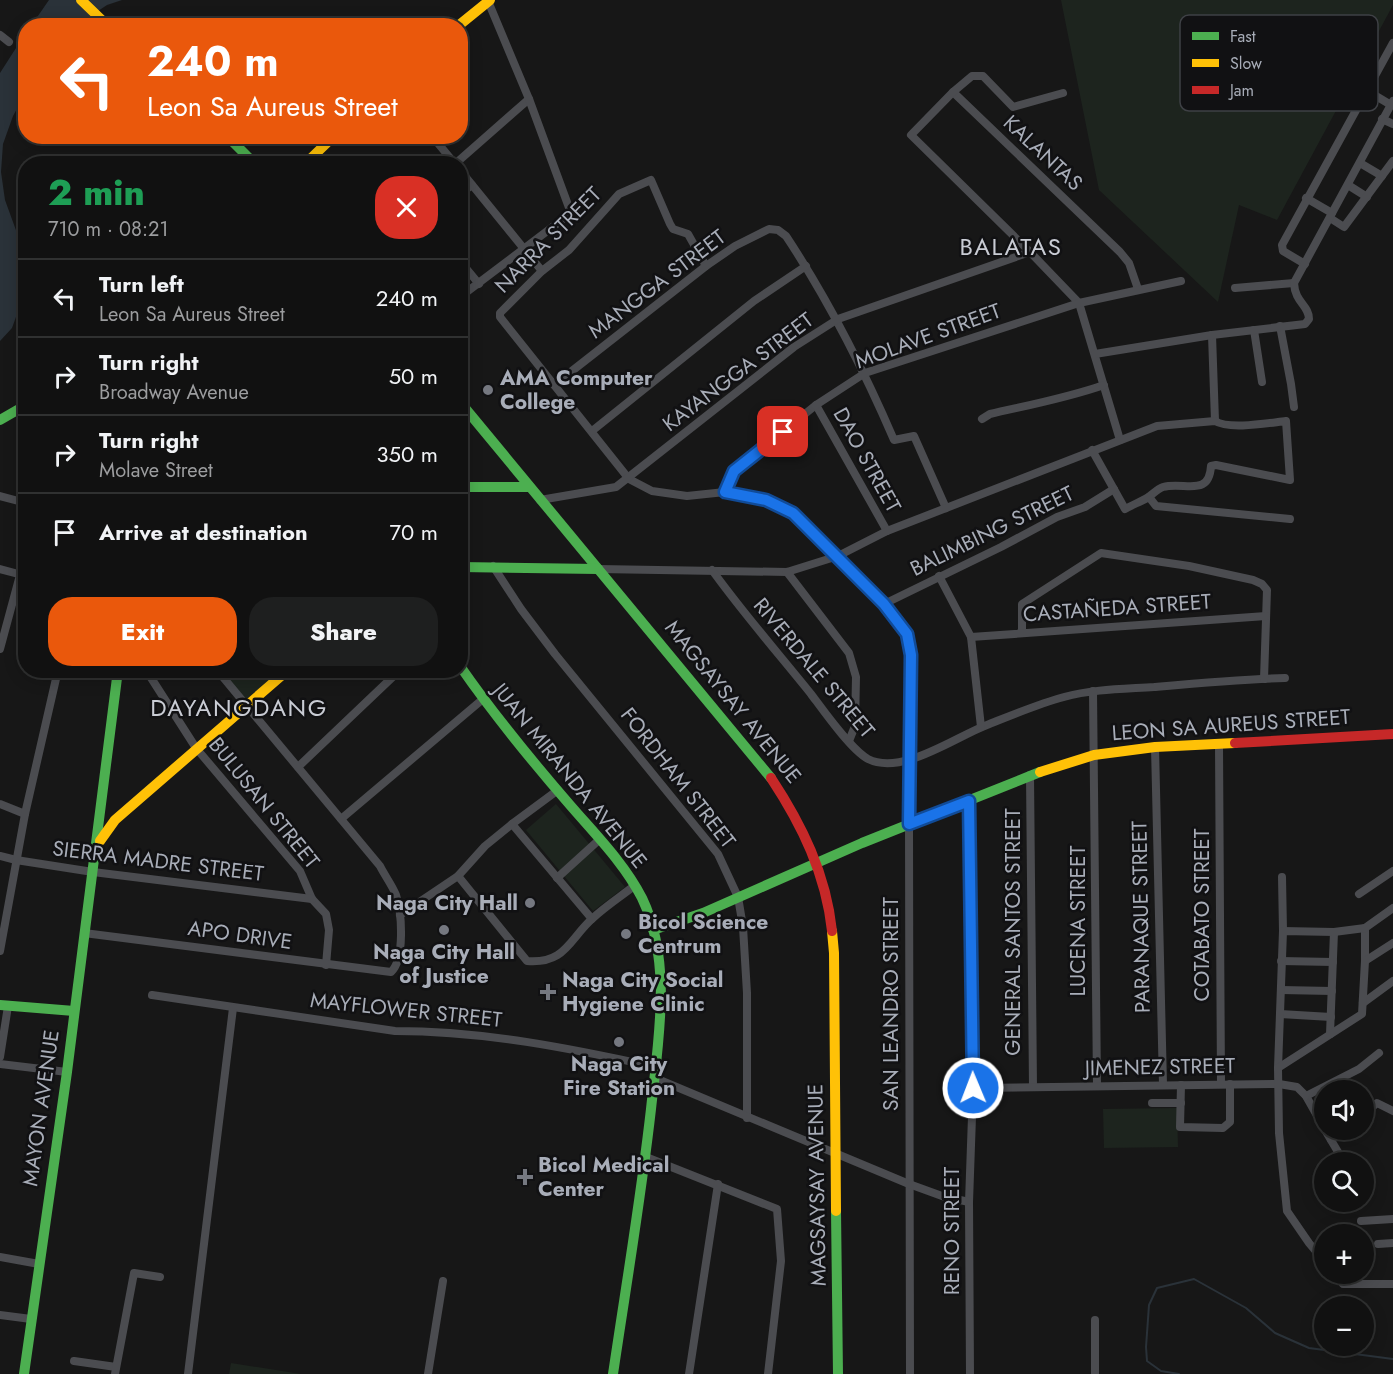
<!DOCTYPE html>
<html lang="en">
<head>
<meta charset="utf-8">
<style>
	body { margin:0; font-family:Jost,sans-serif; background:#1e1f1f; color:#f1f3f6; height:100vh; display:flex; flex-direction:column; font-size:22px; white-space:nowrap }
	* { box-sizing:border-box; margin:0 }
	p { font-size:20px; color:#9c9d9f }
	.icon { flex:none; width:33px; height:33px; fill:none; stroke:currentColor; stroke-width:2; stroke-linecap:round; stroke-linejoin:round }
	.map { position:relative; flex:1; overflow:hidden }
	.drawer { position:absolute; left:18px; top:156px; width:450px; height:522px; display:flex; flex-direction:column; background:#111; border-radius:24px; box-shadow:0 3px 15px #0003,0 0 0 2px #303131 }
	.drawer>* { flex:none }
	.top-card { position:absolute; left:18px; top:18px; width:450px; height:126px; border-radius:24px; box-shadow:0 3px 15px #0003,0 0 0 2px #303131; background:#ea580c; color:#fff; overflow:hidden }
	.controls { position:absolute; left:1314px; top:1080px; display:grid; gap:12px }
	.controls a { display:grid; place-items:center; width:60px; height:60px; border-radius:50%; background:#111; box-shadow:0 3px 15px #0003,0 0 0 2px #303131; font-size:30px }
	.pin { position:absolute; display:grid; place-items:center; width:51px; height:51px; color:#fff; margin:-26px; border-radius:12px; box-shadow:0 3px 9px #0006 }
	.me { position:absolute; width:66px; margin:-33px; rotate:359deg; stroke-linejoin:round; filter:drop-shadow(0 0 4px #0008) }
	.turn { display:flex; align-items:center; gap:21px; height:126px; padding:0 30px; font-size:27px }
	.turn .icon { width:78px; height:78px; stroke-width:2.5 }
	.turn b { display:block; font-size:42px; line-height:51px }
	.round { display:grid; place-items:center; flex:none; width:63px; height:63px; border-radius:24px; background:#1e1f1f }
	.head { display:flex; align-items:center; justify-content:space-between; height:102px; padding:0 30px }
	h1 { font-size:36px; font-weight:800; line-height:45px; color:#1e9e55 }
	.cta { display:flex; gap:12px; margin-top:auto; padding:12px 30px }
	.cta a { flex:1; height:69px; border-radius:24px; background:#ea580c; color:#fff; font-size:24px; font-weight:800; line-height:69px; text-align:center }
	.cta a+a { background:#1e1f1f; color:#f1f3f6 }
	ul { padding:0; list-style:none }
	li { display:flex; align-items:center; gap:18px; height:78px; padding:0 30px; border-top:2px solid #303131 }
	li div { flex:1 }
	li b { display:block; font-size:22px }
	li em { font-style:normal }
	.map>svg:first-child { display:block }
	.green { fill:#1d241e }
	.water { fill:#2a3239 }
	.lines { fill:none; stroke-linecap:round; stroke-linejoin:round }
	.stream { stroke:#2a3239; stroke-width:2 }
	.street { stroke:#4b4c50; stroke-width:8 }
	.fast { stroke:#4caf50; stroke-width:10 }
	.slow { stroke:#ffc107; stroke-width:10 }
	.jam { stroke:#c62828; stroke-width:10 }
	.route-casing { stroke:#114b97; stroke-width:15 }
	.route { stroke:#1a73e8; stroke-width:10 }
	.poi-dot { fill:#757880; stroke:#111113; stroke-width:2 }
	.labels { text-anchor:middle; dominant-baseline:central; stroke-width:5; stroke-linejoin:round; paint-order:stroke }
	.street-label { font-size:21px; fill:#a8adb8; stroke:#111113 }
	.poi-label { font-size:21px; font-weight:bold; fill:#a8adb8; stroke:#111113; text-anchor:start }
	.quarter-label { font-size:24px; letter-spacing:1.5px; fill:#c9ccd4; stroke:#111113 }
	.key { fill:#111113; stroke:#3e4045; stroke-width:1.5 }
	.key-label { font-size:16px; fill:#a8adb8 }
</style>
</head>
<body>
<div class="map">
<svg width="1393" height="1374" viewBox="0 0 1393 1374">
	<rect width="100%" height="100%" fill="#171717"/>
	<!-- green -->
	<g class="green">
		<path d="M1061,0H1393V5L1277,220L1239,205L1218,302L1099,190Z"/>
		<path d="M217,671H288L246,706Z"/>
		<path d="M556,804L625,887L593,911L526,830Z"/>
		<path d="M1177,1108L1178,1147L1104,1148L1103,1109Z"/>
		<path d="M231,1363L301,1374H229Z"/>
	</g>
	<!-- water -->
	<g class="water">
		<path d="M49,0H122L107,5L77,25L31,26Z"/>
		<path d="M25,34V94L13,116L3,144L1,172L5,200L25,255V292L12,328L0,341V73Z"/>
	</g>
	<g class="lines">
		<!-- stream -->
		<path class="stream" d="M1179,1374L1161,1371L1147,1361L1146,1347L1149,1305L1157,1288L1194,1279L1246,1308L1275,1333L1309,1348L1393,1359"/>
		<!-- street -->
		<g class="street">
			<path d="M0,35L9,42"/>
			<path d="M1366,90L1391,105"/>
			<path d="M953,92L1120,252L1129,263L1138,289"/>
			<path d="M1063,93L1013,107L983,76H972L953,92L911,135L1030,252L1079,303L1120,440"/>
			<path d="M1382,119L1393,124"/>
			<path d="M432,136L455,164"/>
			<path d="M1360,163L1382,176"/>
			<path d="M455,164L529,99"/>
			<path d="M460,170L542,271"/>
			<path d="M1348,185L1367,197"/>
			<path d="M460,194L472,185"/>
			<path d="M1306,198L1332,213"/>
			<path d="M1330,218L1344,227L1393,161"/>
			<path d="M460,261L479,284"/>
			<path d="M1305,264L1283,251L1282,245L1393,43"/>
			<path d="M706,266L688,234L673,229L670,224L651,180L619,194L569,250L542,271L500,313V317L629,479L652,491L687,496L725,492L766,500L793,513L884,604L907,634L911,655L909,824L910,1374"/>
			<path d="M1235,288L1294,283"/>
			<path d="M460,297L571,213L529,99L488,1"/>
			<path d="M1280,326L1291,384L1294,407"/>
			<path d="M1254,330L1262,382"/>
			<path d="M1212,335L1215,421"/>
			<path d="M1095,354L1212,335L1305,324L1309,319C1309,305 1295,303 1294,283L1393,101"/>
			<path d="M554,385L706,266L735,246L769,229L778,230L786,236C829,301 863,368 894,440L914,436L946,508"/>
			<path d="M816,405L887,531"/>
			<path d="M982,419L990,414C1029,405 1067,398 1104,385"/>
			<path d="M592,431L754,301L806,266"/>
			<path d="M725,492L734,471L816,405L865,373L1079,303L1181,281"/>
			<path d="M0,496L26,503"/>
			<path d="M1149,497L1156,506L1290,519"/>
			<path d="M540,500L616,487L794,347L838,319L1030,252"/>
			<path d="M493,566L521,609L555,654L718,854L738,897L743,927L747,993V1118"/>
			<path d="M0,569L26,576"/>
			<path d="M598,569L787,572L838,556L887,531L1157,426L1215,421C1229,430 1268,423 1286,421L1290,480L1216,465L1211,466C1209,498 1184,481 1163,487C1157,489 1152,495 1147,498C1140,502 1132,505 1125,509L1092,450"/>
			<path d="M712,570C743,613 778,653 811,694C823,710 851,750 868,759C902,776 955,737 987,725C1012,715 1038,704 1064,697C1093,689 1124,689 1154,687C1198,683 1241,679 1285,678"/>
			<path d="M787,572L849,653L856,677L855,726L849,741"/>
			<path d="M939,576L971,637L981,727"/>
			<path d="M884,604L1001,547L1057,517L1085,507L1114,489"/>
			<path d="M1022,633V604L1101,553L1189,566L1253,580L1262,584L1267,590L1264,679"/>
			<path d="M971,637L1266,616"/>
			<path d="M0,649L20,575"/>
			<path d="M146,670L196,748L300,871L312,899L326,914L329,930L326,965"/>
			<path d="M1093,691L1097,1086"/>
			<path d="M1219,745L1221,1084"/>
			<path d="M1155,747L1163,1085"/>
			<path d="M298,767L400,670"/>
			<path d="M1030,775L1033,1087"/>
			<path d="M558,790L512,824L592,919"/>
			<path d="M969,801L973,1088L969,1202L970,1374"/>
			<path d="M0,804L25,814"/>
			<path d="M341,819L483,699"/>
			<path d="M0,856L16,860L93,872L312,899"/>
			<path d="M458,876L527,961C566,964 569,939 593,918C606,906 620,897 634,886"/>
			<path d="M1282,877L1283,931"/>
			<path d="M557,878L600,839"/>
			<path d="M1359,894L1393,871"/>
			<path d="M400,915L458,876L485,846L512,824"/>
			<path d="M84,933L391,972C405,959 402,913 396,895C392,885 385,876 380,866L217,670"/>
			<path d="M0,951L25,814L58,670"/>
			<path d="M1281,961L1333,962"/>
			<path d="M1365,961V928"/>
			<path d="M1281,990L1332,991"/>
			<path d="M152,995L395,1031C484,1031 569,1048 656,1067"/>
			<path d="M1363,1003L1393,981"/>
			<path d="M1280,1014L1331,1017"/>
			<path d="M1330,1034L1334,932"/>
			<path d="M0,1057L8,1006"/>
			<path d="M0,1064L67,1072"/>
			<path d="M1278,1068L1283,931L1334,932L1365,928L1393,908"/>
			<path d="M655,1078L909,1184L942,1196L969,1202"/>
			<path d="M1181,1085L1180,1127L1223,1128L1230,1122V1084"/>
			<path d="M973,1088L1279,1084L1297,1087L1306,1096L1324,1128"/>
			<path d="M1306,1096L1359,1069L1379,1053"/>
			<path d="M1152,1103H1181"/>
			<path d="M1364,1114L1377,1103L1393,1111"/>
			<path d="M1325,1130L1344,1162"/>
			<path d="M1331,1140L1345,1130"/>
			<path d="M646,1157L777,1209L781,1261L768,1374"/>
			<path d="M1361,1221L1393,1219"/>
			<path d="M1378,1244L1393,1243"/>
			<path d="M0,1257L39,1264"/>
			<path d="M1324,1261L1309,1243L1287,1211L1279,1133L1278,1068L1362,1014L1365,961L1393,943"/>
			<path d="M1335,1274L1343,1284H1393"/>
			<path d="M0,1315L31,1319"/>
			<path d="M1095,1320V1374"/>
			<path d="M74,1361L116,1367"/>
			<path d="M115,1374L134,1273L160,1277"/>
			<path d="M188,1374L233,1008"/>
			<path d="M428,1374L443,1281"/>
			<path d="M689,1374L718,1184"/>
		</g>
		<!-- fast -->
		<g class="fast">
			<path d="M227,136L255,164"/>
			<path d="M460,402L771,778"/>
			<path d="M0,420L26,405"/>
			<path d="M460,487H529"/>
			<path d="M460,567L598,569"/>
			<path d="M460,666C494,715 531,760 570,805C595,834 624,863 642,898C673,963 658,1041 651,1109C641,1198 626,1286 613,1374"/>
			<path d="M653,930L703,913L862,843L1040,772"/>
			<path d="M0,1005L74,1011"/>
			<path d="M836,1211L838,1374"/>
			<path d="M24,1374L67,1072L118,670"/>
		</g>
		<!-- slow -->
		<g class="slow">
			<path d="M81,0L108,26"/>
			<path d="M458,26L490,0"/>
			<path d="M305,164L334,136"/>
			<path d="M1040,772L1094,755L1155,747L1235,743"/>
			<path d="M100,841L115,820L288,670"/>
			<path d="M832,931L834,953L836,1211"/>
		</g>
		<!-- jam -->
		<g class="jam">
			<path d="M1235,743L1393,734"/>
			<path d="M771,778C802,825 826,874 832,931"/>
		</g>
	</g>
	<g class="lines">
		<defs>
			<path id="route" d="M783,432L734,471L725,492L766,500L793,513L884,604L907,634L911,655L909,824L969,801L973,1088"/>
		</defs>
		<!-- route casing -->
		<use href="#route" class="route-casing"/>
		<!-- route -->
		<use href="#route" class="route"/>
	</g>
	<!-- markers -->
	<g class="poi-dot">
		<circle cx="488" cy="390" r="6"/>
		<circle cx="530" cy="903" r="6"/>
		<circle cx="444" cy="930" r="6"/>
		<circle cx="626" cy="934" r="6"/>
		<path d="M545 983h6v6h6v6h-6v6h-6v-6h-6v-6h6z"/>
		<circle cx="619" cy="1042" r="6"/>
		<path d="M522 1168h6v6h6v6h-6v6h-6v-6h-6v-6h6z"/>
	</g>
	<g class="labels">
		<!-- street labels -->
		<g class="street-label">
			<text transform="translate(1043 153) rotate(43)">KALANTAS</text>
			<text transform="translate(548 240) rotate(-45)">NARRA STREET</text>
			<text transform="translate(657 284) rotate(-37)">MANGGA STREET</text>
			<text transform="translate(928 336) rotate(-20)">MOLAVE STREET</text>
			<text transform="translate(738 372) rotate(-37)">KAYANGGA STREET</text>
			<text transform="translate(867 460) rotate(61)">DAO STREET</text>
			<text transform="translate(992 531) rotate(-26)">BALIMBING STREET</text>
			<text transform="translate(1117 608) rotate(-4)">CASTAÑEDA STREET</text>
			<text transform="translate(814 668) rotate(50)">RIVERDALE STREET</text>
			<text transform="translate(733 702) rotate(51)">MAGSAYSAY AVENUE</text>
			<text transform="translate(1231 725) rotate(-4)">LEON SA AUREUS STREET</text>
			<text transform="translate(570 776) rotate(51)">JUAN MIRANDA AVENUE</text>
			<text transform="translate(678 778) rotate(52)">FORDHAM STREET</text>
			<text transform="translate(264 803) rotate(51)">BULUSAN STREET</text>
			<text transform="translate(158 861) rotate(7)">SIERRA MADRE STREET</text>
			<text transform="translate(1202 915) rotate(-90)">COTABATO STREET</text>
			<text transform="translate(1141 917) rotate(-91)">PARANAQUE STREET</text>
			<text transform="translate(1078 921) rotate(-90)">LUCENA STREET</text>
			<text transform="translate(1013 932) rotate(-90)">GENERAL SANTOS STREET</text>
			<text transform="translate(240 935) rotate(8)">APO DRIVE</text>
			<text transform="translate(891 1004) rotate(-90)">SAN LEANDRO STREET</text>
			<text transform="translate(406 1010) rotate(6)">MAYFLOWER STREET</text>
			<text transform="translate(1160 1067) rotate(-1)">JIMENEZ STREET</text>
			<text transform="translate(41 1108) rotate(-82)">MAYON AVENUE</text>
			<text transform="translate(817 1185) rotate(-91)">MAGSAYSAY AVENUE</text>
			<text transform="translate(952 1231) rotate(-90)">RENO STREET</text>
		</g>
		<!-- poi labels -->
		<g class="poi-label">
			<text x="500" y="378">AMA Computer<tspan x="500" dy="24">College</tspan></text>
			<text x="518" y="903" text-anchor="end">Naga City Hall</text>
			<text x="638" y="922">Bicol Science<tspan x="638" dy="24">Centrum</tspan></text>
			<text x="444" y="952" text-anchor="middle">Naga City Hall<tspan x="444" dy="24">of Justice</tspan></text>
			<text x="562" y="980">Naga City Social<tspan x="562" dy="24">Hygiene Clinic</tspan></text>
			<text x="619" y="1064" text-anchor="middle">Naga City<tspan x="619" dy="24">Fire Station</tspan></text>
			<text x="538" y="1165">Bicol Medical<tspan x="538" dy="24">Center</tspan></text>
		</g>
		<!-- quarter labels -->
		<g class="quarter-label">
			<text x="1011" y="246">BALATAS</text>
			<text x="239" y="707">DAYANGDANG</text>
		</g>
	</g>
	<!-- legend -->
	<rect x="1180" y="15" width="198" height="96" rx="9" class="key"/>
	<rect x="1192" y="32" width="27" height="8" fill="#4caf50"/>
	<rect x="1192" y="59" width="27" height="8" fill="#ffc107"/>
	<rect x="1192" y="86" width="27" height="8" fill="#c62828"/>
	<g class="key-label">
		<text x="1230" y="42">Fast</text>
		<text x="1230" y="69">Slow</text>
		<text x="1230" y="96">Jam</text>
	</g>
</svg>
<div class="controls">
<a><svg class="icon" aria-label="sound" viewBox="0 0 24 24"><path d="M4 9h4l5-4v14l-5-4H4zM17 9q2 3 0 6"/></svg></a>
<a><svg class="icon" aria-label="search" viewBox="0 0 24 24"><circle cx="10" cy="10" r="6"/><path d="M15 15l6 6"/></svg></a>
<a>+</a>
<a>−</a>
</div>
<div class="pin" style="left:783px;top:432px;background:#d93025"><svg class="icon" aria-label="arrive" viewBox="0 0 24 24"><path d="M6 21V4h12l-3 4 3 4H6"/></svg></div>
<svg class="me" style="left:973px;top:1088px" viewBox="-20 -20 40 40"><circle r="17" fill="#1a73e8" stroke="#fff" stroke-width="3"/><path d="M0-11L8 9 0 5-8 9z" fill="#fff"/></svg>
<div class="top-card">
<div class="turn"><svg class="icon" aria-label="left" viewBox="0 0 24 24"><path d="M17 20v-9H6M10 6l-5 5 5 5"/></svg><div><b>240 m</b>Leon Sa Aureus Street</div></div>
</div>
<section class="drawer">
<div class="head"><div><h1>2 min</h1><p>710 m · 08:21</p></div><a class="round" style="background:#d93025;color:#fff"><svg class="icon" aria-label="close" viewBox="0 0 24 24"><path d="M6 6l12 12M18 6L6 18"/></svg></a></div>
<ul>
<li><svg class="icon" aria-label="left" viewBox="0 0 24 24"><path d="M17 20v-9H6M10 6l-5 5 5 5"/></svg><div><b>Turn left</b><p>Leon Sa Aureus Street</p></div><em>240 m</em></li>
<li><svg class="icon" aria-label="right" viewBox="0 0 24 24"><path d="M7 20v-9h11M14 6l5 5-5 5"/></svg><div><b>Turn right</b><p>Broadway Avenue</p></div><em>50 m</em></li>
<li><svg class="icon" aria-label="right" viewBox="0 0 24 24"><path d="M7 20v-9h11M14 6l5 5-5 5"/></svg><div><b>Turn right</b><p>Molave Street</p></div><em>350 m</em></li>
<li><svg class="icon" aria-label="arrive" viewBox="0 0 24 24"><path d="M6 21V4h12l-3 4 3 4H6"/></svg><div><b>Arrive at destination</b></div><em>70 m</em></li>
</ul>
<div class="cta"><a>Exit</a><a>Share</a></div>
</section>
</div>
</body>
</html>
